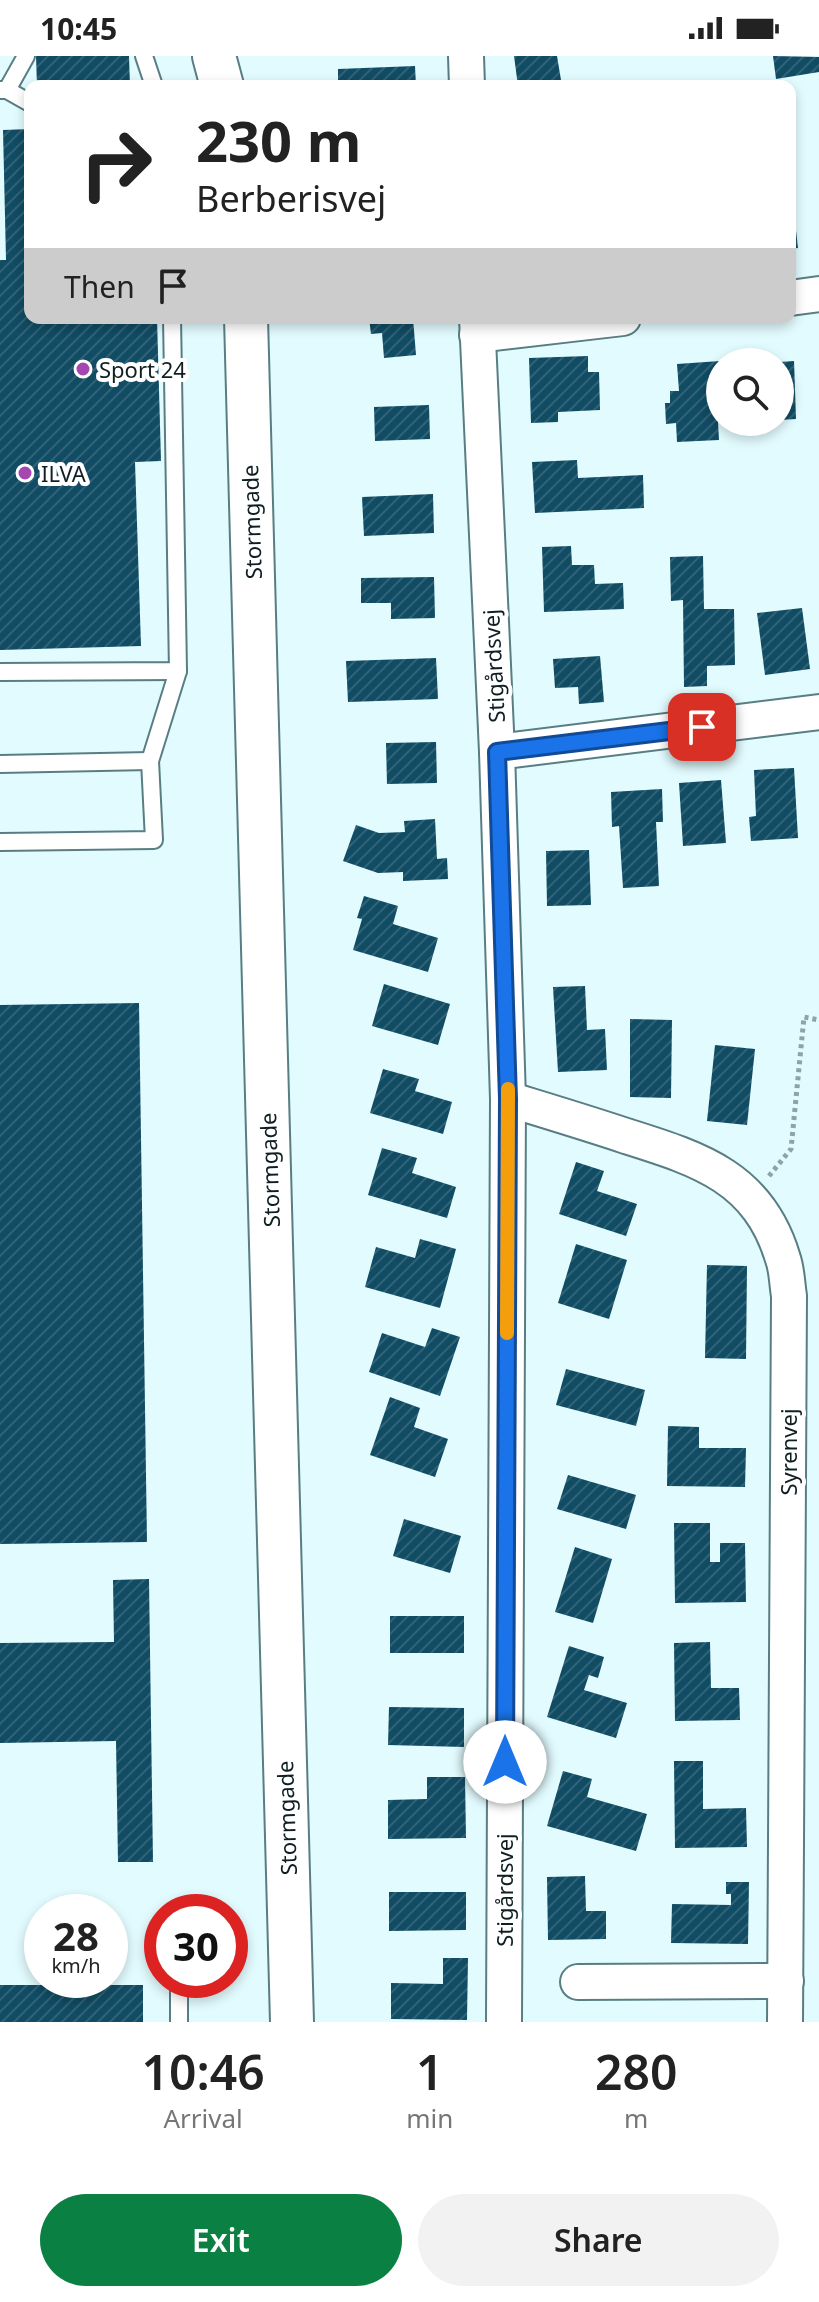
<!DOCTYPE html>
<html lang="en">
<head>
<meta charset="utf-8">
<style>
	body { margin:0; font-family:"Noto Sans",sans-serif; background:#f2f2f2; color:#222; height:100vh; display:flex; flex-direction:column; font-size:30px; white-space:nowrap }
	* { box-sizing:border-box; margin:0 }
	p { font-size:26px; color:#767676 }
	.icon { flex:none; width:44px; height:44px; fill:none; stroke:currentColor; stroke-width:2; stroke-linecap:round; stroke-linejoin:round }
	.map { position:relative; height:1966px; overflow:hidden }
	.details { display:flex; flex-direction:column; background:#fff; flex:1 }
	.details>* { flex:none }
	.guide { position:absolute; left:24px; top:24px; width:772px; height:244px; border-radius:16px; box-shadow:0 4px 12px #0003; background:#fff; color:#222; overflow:hidden }
	.tools { position:absolute; left:706px; top:292px; display:grid; gap:16px }
	.tools a { display:grid; place-items:center; width:88px; height:88px; border-radius:50%; background:#fff; box-shadow:0 4px 12px #0003; font-size:40px }
	.speed { position:absolute; left:24px; top:1838px; display:flex; gap:16px; font-size:40px; font-weight:700; text-align:center }
	.speed>* { display:grid; place-content:center; width:104px; height:104px; border-radius:50%; background:#fff; box-shadow:0 4px 12px #0003; line-height:1 }
	.speed small { font-size:20px; font-weight:400 }
	.speed .limit { border:12px solid #d22; background:#fff; color:#111 }
	.pin { position:absolute; display:grid; place-items:center; width:68px; height:68px; color:#fff; margin:-34px; border-radius:16px; box-shadow:0 4px 12px #0006 }
	.me { position:absolute; width:88px; margin:-44px; rotate:0deg; stroke-linejoin:round; filter:drop-shadow(0 0 6px #0008) }
	.turn { display:flex; align-items:center; gap:28px; height:168px; padding:0 40px; font-size:36px }
	.turn .icon { width:104px; height:104px; stroke-width:2.5 }
	.turn b { display:block; font-size:56px; line-height:68px }
	.then { display:flex; align-items:center; height:76px; padding:0 40px; background:#0003; gap:16px; font-size:30px }
	.eta { display:flex; justify-content:space-evenly; align-items:center; height:136px; text-align:center }
	.eta b { font-size:48px; font-weight:600; line-height:56px }
	.action { display:flex; gap:16px; margin-top:auto; padding:16px 40px }
	.action a { flex:1; height:92px; border-radius:48px; background:#0b8043; color:#fff; font-size:32px; font-weight:600; line-height:92px; text-align:center }
	.action a+a { background:#f2f2f2; color:#222 }
	.status { display:flex; justify-content:space-between; align-items:center; height:56px; padding:0 40px; background:#fff; direction:ltr }
	.status svg { height:22px; fill:currentColor }
	.map>svg:first-child { display:block }
	.building { fill:url(#building-hatch) }
	.lines { fill:none; stroke-linecap:round; stroke-linejoin:round }
	.service-casing { stroke:#587e84; stroke-width:20 }
	.minor-casing { stroke:#587e84; stroke-width:38 }
	.tertiary-casing { stroke:#587e84; stroke-width:46 }
	.path { stroke:#8da3a5; stroke-width:5; stroke-dasharray:4 4; stroke-linecap:butt }
	.service { stroke:#fff; stroke-width:16 }
	.minor { stroke:#fff; stroke-width:34 }
	.tertiary { stroke:#fff; stroke-width:42 }
	.route-casing { stroke:#114b97; stroke-width:20 }
	.route { stroke:#1a73e8; stroke-width:14 }
	.slow { stroke:#f59e0b; stroke-width:14 }
	.poi-dot { fill:#a547b0; stroke:#fff; stroke-width:3 }
	.labels { text-anchor:middle; dominant-baseline:central; stroke-width:8; stroke-linejoin:round; paint-order:stroke }
	.poi-label { font-size:22px; fill:#0f1f21; stroke:#fff; text-anchor:start }
	.street-label { font-size:22px; fill:#0f1f21; stroke:#fff }
</style>
</head>
<body>
<div class="status"><b>10:45</b><svg viewBox="0 0 49 12"><path d="M0 12V9h3v3zM5 12V6h3v6zM10 12V3h3v9zM15 12V0h3v12zM26 1h20v11H26zM47 4h2v5h-2z"/></svg></div>
<div class="map">
<svg width="819" height="1966" viewBox="0 0 819 1966">
	<defs>
		<pattern id="building-hatch" width="6" height="6" patternUnits="userSpaceOnUse" patternTransform="scale(2)"><rect width="6" height="6" fill="#104c64"/><path d="M-1 1l2-2M0 6l6-6M5 7l2-2" fill="none" stroke="#316276"/></pattern>
	</defs>
	<rect width="100%" height="100%" fill="#e2fbfe"/>
	<!-- building -->
	<g class="building">
		<path d="M36,0H129L130,30H37Z"/>
		<path d="M514,0H557L562,30H518Z"/>
		<path d="M773,0L819,1V16L776,23Z"/>
		<path d="M415,10L416,30H338V13Z"/>
		<path d="M30,73V262H157L161,405L135,406L141,590L0,594V204H6L3,74Z"/>
		<path d="M790,139H792L798,192L790,193Z"/>
		<path d="M369,262H413L416,299L384,302L382,277L371,278Z"/>
		<path d="M588,300V316H599L600,354L558,356V366L531,367L529,302Z"/>
		<path d="M720,305V329H716L719,384L677,386L676,367L666,368L665,347H670V335H679L677,308Z"/>
		<path d="M794,305L796,363L780,364V306Z"/>
		<path d="M429,349L430,383L375,385L374,351Z"/>
		<path d="M577,404L578,422L643,419L644,452L535,457L532,406Z"/>
		<path d="M433,438L434,477L364,480L362,441Z"/>
		<path d="M571,490L572,509H594L595,528L623,527L624,553L544,556L542,491Z"/>
		<path d="M703,500L704,553H734L735,609L707,610V630L684,631L683,544L671,545L670,501Z"/>
		<path d="M434,521L435,562L391,563V547H361V522Z"/>
		<path d="M802,552L810,613L765,619L757,557Z"/>
		<path d="M600,600L604,646L579,648L578,631L555,632L553,603Z"/>
		<path d="M436,602L438,643L348,646L346,605Z"/>
		<path d="M436,686L437,727L387,728L386,687Z"/>
		<path d="M794,712L798,782L751,785L749,761L756,760L754,714Z"/>
		<path d="M721,724L726,787L683,790L679,727Z"/>
		<path d="M662,733L663,766H656L659,830L623,832L619,770L612,771L611,736Z"/>
		<path d="M435,763L437,803L447,802L448,823L403,825V816L378,817L343,805L356,769L379,777L405,776L404,765Z"/>
		<path d="M589,794L591,849L547,850L546,795Z"/>
		<path d="M364,840L398,850L393,868L438,882L428,916L353,894L362,863L357,862Z"/>
		<path d="M384,928L450,948L438,989L372,970Z"/>
		<path d="M585,930L587,974L605,973L607,1014L558,1016L553,931Z"/>
		<path d="M139,947L147,1486L0,1488V949Z"/>
		<path d="M630,963L672,964L671,1042L630,1041Z"/>
		<path d="M715,989L755,993L747,1069L707,1065Z"/>
		<path d="M383,1013L419,1023L415,1035L452,1046L443,1078L370,1057Z"/>
		<path d="M382,1092L417,1102L412,1117L456,1131L447,1162L368,1139Z"/>
		<path d="M576,1106L604,1115L597,1135L637,1148L626,1180L559,1158Z"/>
		<path d="M420,1183L456,1193L440,1252L365,1231L376,1191L415,1202Z"/>
		<path d="M576,1188L627,1204L609,1263L558,1247Z"/>
		<path d="M707,1209L747,1210L746,1303L705,1302Z"/>
		<path d="M432,1272L460,1281L440,1340L369,1316L382,1277L425,1291Z"/>
		<path d="M566,1313L645,1334L636,1370L556,1349Z"/>
		<path d="M390,1341L420,1352L414,1371L448,1383L435,1421L370,1399Z"/>
		<path d="M668,1370L699,1371V1392H746L745,1431L667,1430Z"/>
		<path d="M568,1419L636,1439L626,1473L557,1453Z"/>
		<path d="M404,1463L461,1480L450,1517L393,1500Z"/>
		<path d="M674,1467H710V1506H720V1487H745L746,1546L675,1547Z"/>
		<path d="M575,1491L612,1503L593,1567L555,1556Z"/>
		<path d="M149,1523L153,1806H118L116,1685L0,1687V1587L114,1586L113,1524Z"/>
		<rect x="390" y="1560" width="74" height="37"/>
		<path d="M710,1586L711,1632H739L740,1664L675,1665L674,1587Z"/>
		<path d="M569,1590L604,1601L598,1622L589,1619L584,1634L627,1647L616,1682L547,1661Z"/>
		<path d="M389,1651L464,1652V1691L388,1689Z"/>
		<path d="M674,1705H703V1753L746,1752L747,1791L675,1792Z"/>
		<path d="M563,1715L592,1723L587,1741L647,1758L636,1795L547,1770Z"/>
		<path d="M427,1721H465L466,1782L388,1783V1744L427,1743Z"/>
		<path d="M585,1820L586,1855H606V1883L548,1884L547,1821Z"/>
		<path d="M726,1826H749L748,1888L671,1887L672,1848L731,1849V1838H726Z"/>
		<path d="M389,1836H466V1874L389,1875Z"/>
		<path d="M443,1902H468L467,1964L391,1963V1927L443,1928Z"/>
		<rect x="0" y="1929" width="143" height="37"/>
	</g>
	<g class="lines">
		<defs>
			<g id="service">
				<path d="M144,0L154,30"/>
				<path d="M0,34H7L26,0"/>
				<path d="M7,34L30,47"/>
				<path d="M0,616L178,615L172,262"/>
				<path d="M0,708L150,705"/>
				<path d="M0,786L154,784L150,705L178,615"/>
				<path d="M179,1930V1966"/>
			</g>
			<g id="minor">
				<path d="M466,0L467,30"/>
				<path d="M790,242L819,238"/>
				<path d="M477,262L497,696L508,1043L504,1966"/>
				<path d="M477,279L623,262"/>
				<path d="M497,696L819,656"/>
				<path d="M508,1043C547,1055 587,1067 626,1080C699,1103 759,1121 783,1203C787,1214 787,1228 789,1240L785,1966"/>
				<path d="M578,1926L786,1925"/>
			</g>
			<g id="tertiary">
				<path d="M214,0L222,30"/>
				<path d="M246,262L292,1966"/>
			</g>
		</defs>
		<!-- service casing -->
		<use href="#service" class="service-casing"/>
		<!-- minor casing -->
		<use href="#minor" class="minor-casing"/>
		<!-- tertiary casing -->
		<use href="#tertiary" class="tertiary-casing"/>
		<!-- path -->
		<path class="path" d="M769,1120L791,1093L804,961L819,964"/>
		<!-- service -->
		<use href="#service" class="service"/>
		<!-- minor -->
		<use href="#minor" class="minor"/>
		<!-- tertiary -->
		<use href="#tertiary" class="tertiary"/>
	</g>
	<g class="lines">
		<defs>
			<path id="route" d="M505,1706L508,1043L497,696L702,671"/>
		</defs>
		<!-- route casing -->
		<use href="#route" class="route-casing"/>
		<!-- route -->
		<use href="#route" class="route"/>
		<!-- slow -->
		<path class="slow" d="M507,1277L508,1033"/>
	</g>
	<!-- markers -->
	<g class="poi-dot">
		<circle cx="83" cy="313" r="8"/>
		<circle cx="25" cy="417" r="8"/>
	</g>
	<g class="labels">
		<!-- poi labels -->
		<g class="poi-label">
			<text x="99" y="313">Sport 24</text>
			<text x="41" y="417">ILVA</text>
		</g>
		<!-- street labels -->
		<g class="street-label">
			<text transform="translate(251 466) rotate(-92)">Stormgade</text>
			<text transform="translate(493 610) rotate(-93)">Stigårdsvej</text>
			<text transform="translate(269 1114) rotate(-92)">Stormgade</text>
			<text transform="translate(788 1396) rotate(-90)">Syrenvej</text>
			<text transform="translate(286 1762) rotate(-92)">Stormgade</text>
			<text transform="translate(504 1834) rotate(-90)">Stigårdsvej</text>
		</g>
	</g>
</svg>
<div class="tools">
<a><svg class="icon" aria-label="search" viewBox="0 0 24 24"><circle cx="10" cy="10" r="6"/><path d="M15 15l6 6"/></svg></a>
</div>
<div class="speed"><div>28<small>km/h</small></div><div class="limit">30</div></div>
<div class="pin" style="left:702px;top:671px;background:#d93025"><svg class="icon" aria-label="arrive" viewBox="0 0 24 24"><path d="M6 21V4h12l-3 4 3 4H6"/></svg></div>
<svg class="me" style="left:505px;top:1706px" viewBox="-20 -20 40 40"><circle r="19" fill="#fff"/><path d="M0-13L10 11 0 6-10 11z" fill="#1a73e8"/></svg>
<div class="guide">
<div class="turn"><svg class="icon" aria-label="right" viewBox="0 0 24 24"><path d="M7 20v-9h11M14 6l5 5-5 5"/></svg><div><b>230 m</b>Berberisvej</div></div>
<div class="then">Then<svg class="icon" aria-label="arrive" viewBox="0 0 24 24"><path d="M6 21V4h12l-3 4 3 4H6"/></svg></div>
</div>
</div>
<section class="details">
<div class="eta">
<div><b>10:46</b><p>Arrival</p></div>
<div><b>1</b><p>min</p></div>
<div><b>280</b><p>m</p></div>
</div>
<div class="action"><a>Exit</a><a>Share</a></div>
</section>
</body>
</html>
